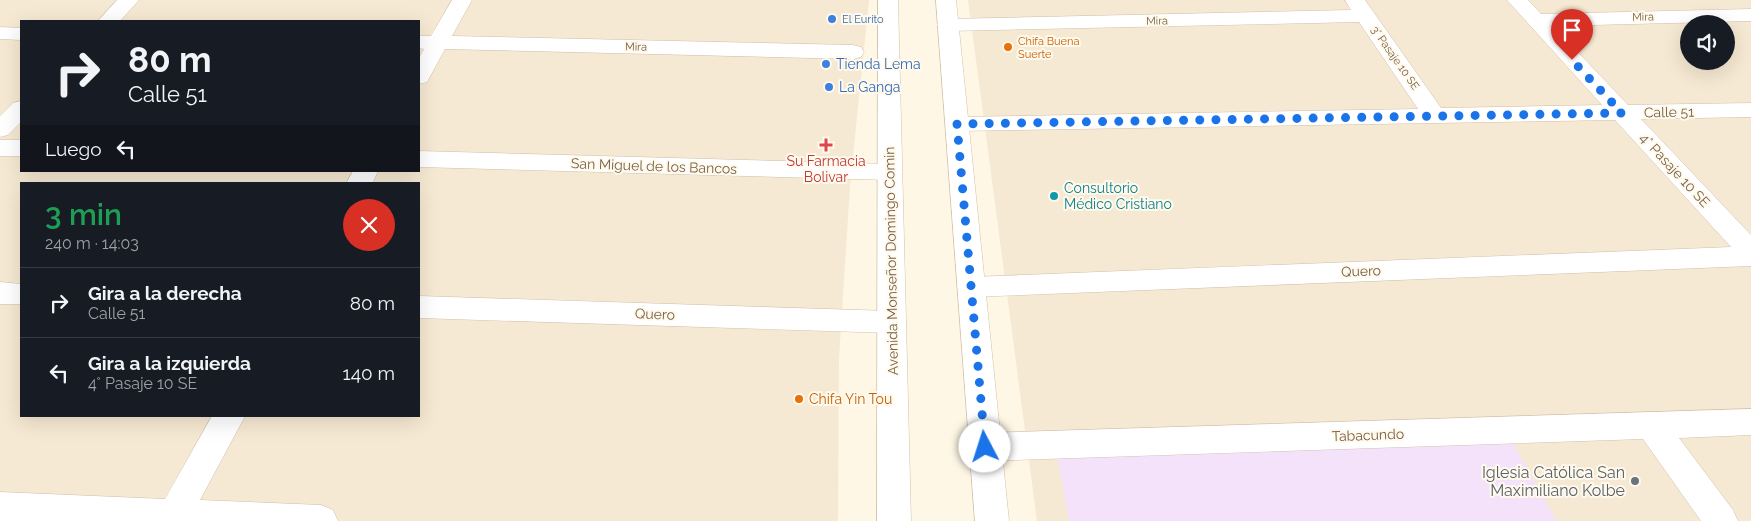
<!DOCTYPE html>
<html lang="es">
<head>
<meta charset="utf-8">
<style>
	body { margin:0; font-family:Raleway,sans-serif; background:#20242c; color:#f1f3f6; height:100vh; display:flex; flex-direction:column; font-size:19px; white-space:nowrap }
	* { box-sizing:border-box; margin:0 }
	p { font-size:16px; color:#9ea1a6 }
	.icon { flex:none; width:28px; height:28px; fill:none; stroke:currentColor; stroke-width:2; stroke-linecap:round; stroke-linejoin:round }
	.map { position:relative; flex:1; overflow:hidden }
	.details { position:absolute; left:20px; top:182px; width:400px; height:235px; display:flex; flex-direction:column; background:#171b24; border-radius:0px; box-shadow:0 5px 20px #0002 }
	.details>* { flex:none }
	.hud { position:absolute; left:20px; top:20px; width:400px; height:152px; border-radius:0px; box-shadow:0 5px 20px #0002; background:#171b24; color:#f1f3f6; overflow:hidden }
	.controls { position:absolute; left:1680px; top:15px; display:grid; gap:10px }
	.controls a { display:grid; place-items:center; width:55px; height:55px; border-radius:50%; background:#171b24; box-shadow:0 5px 20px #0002; font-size:25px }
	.pin { position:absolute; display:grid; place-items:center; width:42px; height:42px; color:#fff; margin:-51px -21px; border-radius:50% 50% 50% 0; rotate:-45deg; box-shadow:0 0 5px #0007 }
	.pin .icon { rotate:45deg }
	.me { position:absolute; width:55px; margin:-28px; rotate:355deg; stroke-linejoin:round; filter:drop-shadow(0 0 4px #0008) }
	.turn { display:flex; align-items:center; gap:18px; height:105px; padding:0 25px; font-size:22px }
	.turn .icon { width:65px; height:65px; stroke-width:2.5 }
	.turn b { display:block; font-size:35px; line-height:42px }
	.then { display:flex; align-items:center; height:48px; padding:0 25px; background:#0003; gap:10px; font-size:19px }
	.round { display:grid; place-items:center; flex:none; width:52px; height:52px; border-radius:26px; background:#20242c }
	.overview { display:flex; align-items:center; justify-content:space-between; height:85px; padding:0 25px }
	h1 { font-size:30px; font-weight:600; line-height:38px; color:#1e9e55 }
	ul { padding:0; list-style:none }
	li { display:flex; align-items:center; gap:15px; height:70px; padding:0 25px; border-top:1px solid #363941 }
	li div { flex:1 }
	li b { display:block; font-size:19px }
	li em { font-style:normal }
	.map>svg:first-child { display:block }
	.residential { fill:#f6e9d3; fill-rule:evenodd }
	.education { fill:#f4e2fa }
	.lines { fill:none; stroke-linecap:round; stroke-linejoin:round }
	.street-casing { stroke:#d0bfaa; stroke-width:1 }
	.secondary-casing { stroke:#d3c0a7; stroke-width:1 }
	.street { fill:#fff; fill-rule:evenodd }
	.secondary { fill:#fff; fill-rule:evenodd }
	.route { stroke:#1a73e8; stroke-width:9; stroke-dasharray:0 16.2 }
	.shop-dot { fill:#3f7fe0; stroke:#fffaec; stroke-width:2 }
	.food-dot { fill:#e8710a; stroke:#fffaec; stroke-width:2 }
	.health-dot { fill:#e0444e; stroke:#fffaec; stroke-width:2 }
	.culture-dot { fill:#0f9aa8; stroke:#fffaec; stroke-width:2 }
	.worship-dot { fill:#6b7280; stroke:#fffaec; stroke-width:2 }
	.labels { text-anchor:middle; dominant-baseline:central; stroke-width:4; stroke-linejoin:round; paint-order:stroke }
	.far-street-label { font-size:11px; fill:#785e48; stroke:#fffaec }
	.far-shop-label { font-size:11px; fill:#366cbe; stroke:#fffaec; text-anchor:start }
	.far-food-label { font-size:11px; fill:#c56008; stroke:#fffaec; text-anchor:start }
	.shop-label { font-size:14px; fill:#366cbe; stroke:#fffaec; text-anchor:start }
	.street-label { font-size:14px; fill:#785e48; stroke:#fffaec }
	.health-label { font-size:14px; fill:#be3a42; stroke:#fffaec }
	.culture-label { font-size:14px; fill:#0d838f; stroke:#fffaec; text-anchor:start }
	.food-label { font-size:14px; fill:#c56008; stroke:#fffaec; text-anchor:start }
	.near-worship-label { font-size:16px; fill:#5b616d; stroke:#fffaec; text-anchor:end }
</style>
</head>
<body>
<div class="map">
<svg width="1751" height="521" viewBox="0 0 1751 521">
	<rect width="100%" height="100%" fill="#fef7e5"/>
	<!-- residential -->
	<g class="residential">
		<path d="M0,0H869L850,186L839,359L838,521H0ZM21,21H419V171H21ZM21,184H419V416H21Z"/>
		<path d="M968,0H1751V521H1037ZM1689,24H1726V61H1689Z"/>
	</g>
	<!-- education -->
	<path class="education" d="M1512,441L1557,521H1069L1056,450Z"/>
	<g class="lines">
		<defs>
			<g id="street">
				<path d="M117,0H139L120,21H98Z"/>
				<path d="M452,0H472L452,36L853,45L861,47L864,52L861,57L853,59L445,49L427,82L419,84V58L424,49L419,48V36H431Z"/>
				<path d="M1345,0H1365L1441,108L1602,105L1507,0H1528L1541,14L1751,9V21L1553,26L1628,105L1751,103V117L1641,119L1751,235V266L971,297L961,294L957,287L961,280L971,277L1731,247L1615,120L957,131L949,129L945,124L949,119L957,117L1418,109L1359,22L948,31L941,29L937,25L941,21L948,19L1351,10Z"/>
				<path d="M0,27L21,28V40L0,39Z"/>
				<path d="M21,101V122L8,135L0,137V116L13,103Z"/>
				<rect x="0" y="140" width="21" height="16"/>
				<path d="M419,151L890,164L899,166L903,172L899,178L890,180L419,167Z"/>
				<path d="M353,171H378L372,184H346Z"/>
				<path d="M0,282L21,284V304H0Z"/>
				<path d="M419,296L891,311L901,314L906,322L901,330L891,333L419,318Z"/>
				<path d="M1751,409V435L1679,438L1733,510L1738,521H1701L1643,439L985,461L973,457L969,447L973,437L985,433Z"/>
				<path d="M212,416H245L200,500L321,505L333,510L338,521H0V492L165,499Z"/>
			</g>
			<g id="secondary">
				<path d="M878,0H898L911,521H877Z"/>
				<path d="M936,0H956L1009,521H975Z"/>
			</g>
		</defs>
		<!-- street casing -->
		<use href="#street" class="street-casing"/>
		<!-- secondary casing -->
		<use href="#secondary" class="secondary-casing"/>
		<!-- street -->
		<use href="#street" class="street"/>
		<!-- secondary -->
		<use href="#secondary" class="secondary"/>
	</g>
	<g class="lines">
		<!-- route -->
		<path class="route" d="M985,447L957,124L1622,113L1572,60"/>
	</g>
	<!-- markers -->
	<g class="shop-dot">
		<circle cx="832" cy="19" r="5"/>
		<circle cx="826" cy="64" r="5"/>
		<circle cx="829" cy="87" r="5"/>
	</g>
	<g class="food-dot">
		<circle cx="1008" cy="47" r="5"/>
		<circle cx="799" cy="399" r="5"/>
	</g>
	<path class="health-dot" d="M823.5 137.5h5v5h5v5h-5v5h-5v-5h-5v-5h5z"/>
	<circle class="culture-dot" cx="1054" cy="196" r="5"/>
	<circle class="worship-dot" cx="1635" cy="481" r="5"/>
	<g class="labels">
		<!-- far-street labels -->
		<g class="far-street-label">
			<text transform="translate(1643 17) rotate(-1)">Mira</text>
			<text transform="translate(1157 21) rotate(-1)">Mira</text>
			<text transform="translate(636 47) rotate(1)">Mira</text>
			<text transform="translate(1395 58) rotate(55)">3° Pasaje 10 SE</text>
		</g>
		<!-- far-shop labels -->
		<g class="far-shop-label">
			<text x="842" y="19">El Eurito</text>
		</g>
		<!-- far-food labels -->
		<g class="far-food-label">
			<text x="1018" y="41">Chifa Buena<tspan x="1018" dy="13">Suerte</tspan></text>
		</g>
		<!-- shop labels -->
		<g class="shop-label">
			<text x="836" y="64">Tienda Lema</text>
			<text x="839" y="87">La Ganga</text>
		</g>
		<!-- street labels -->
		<g class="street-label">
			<text transform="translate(1669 112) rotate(-1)">Calle 51</text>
			<text transform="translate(654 166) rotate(2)">San Miguel de los Bancos</text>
			<text transform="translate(1675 170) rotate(47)">4° Pasaje 10 SE</text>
			<text transform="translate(891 261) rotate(-91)">Avenida Monseñor Domingo Comin</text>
			<text transform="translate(1361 271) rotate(-2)">Quero</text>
			<text transform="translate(655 314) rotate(2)">Quero</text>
			<text transform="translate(1368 435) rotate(-2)">Tabacundo</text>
		</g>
		<!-- health labels -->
		<g class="health-label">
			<text x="826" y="161">Su Farmacia<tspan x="826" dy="16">Bolivar</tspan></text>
		</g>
		<!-- culture labels -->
		<g class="culture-label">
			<text x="1064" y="188">Consultorio<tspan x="1064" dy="16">Médico Cristiano</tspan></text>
		</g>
		<!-- food labels -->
		<g class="food-label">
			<text x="809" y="399">Chifa Yin Tou</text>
		</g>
		<!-- near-worship labels -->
		<g class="near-worship-label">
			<text x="1625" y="472">Iglesia Católica San<tspan x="1625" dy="18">Maximiliano Kolbe</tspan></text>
		</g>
	</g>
</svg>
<div class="controls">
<a><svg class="icon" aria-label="sound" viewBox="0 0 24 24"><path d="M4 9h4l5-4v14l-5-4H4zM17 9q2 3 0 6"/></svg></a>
</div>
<div class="pin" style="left:1572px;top:60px;background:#d93025"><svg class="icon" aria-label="arrive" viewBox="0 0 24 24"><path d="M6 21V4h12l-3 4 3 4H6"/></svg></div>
<svg class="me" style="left:985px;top:447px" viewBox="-20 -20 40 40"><circle r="19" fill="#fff"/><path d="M0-13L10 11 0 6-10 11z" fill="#1a73e8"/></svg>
<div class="hud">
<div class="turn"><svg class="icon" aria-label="right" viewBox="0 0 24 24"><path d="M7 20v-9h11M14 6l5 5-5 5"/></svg><div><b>80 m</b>Calle 51</div></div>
<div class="then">Luego<svg class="icon" aria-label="left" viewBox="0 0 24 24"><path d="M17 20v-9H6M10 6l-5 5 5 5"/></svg></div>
</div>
<section class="details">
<div class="overview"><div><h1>3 min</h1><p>240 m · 14:03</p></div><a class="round" style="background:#d93025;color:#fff"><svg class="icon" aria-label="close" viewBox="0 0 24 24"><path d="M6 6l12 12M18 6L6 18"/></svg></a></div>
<ul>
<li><svg class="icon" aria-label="right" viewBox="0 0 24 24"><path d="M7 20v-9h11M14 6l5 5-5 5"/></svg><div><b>Gira a la derecha</b><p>Calle 51</p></div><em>80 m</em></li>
<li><svg class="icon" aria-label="left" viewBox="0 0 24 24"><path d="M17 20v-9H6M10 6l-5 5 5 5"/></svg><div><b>Gira a la izquierda</b><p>4° Pasaje 10 SE</p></div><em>140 m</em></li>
</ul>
</section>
</div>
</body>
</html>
